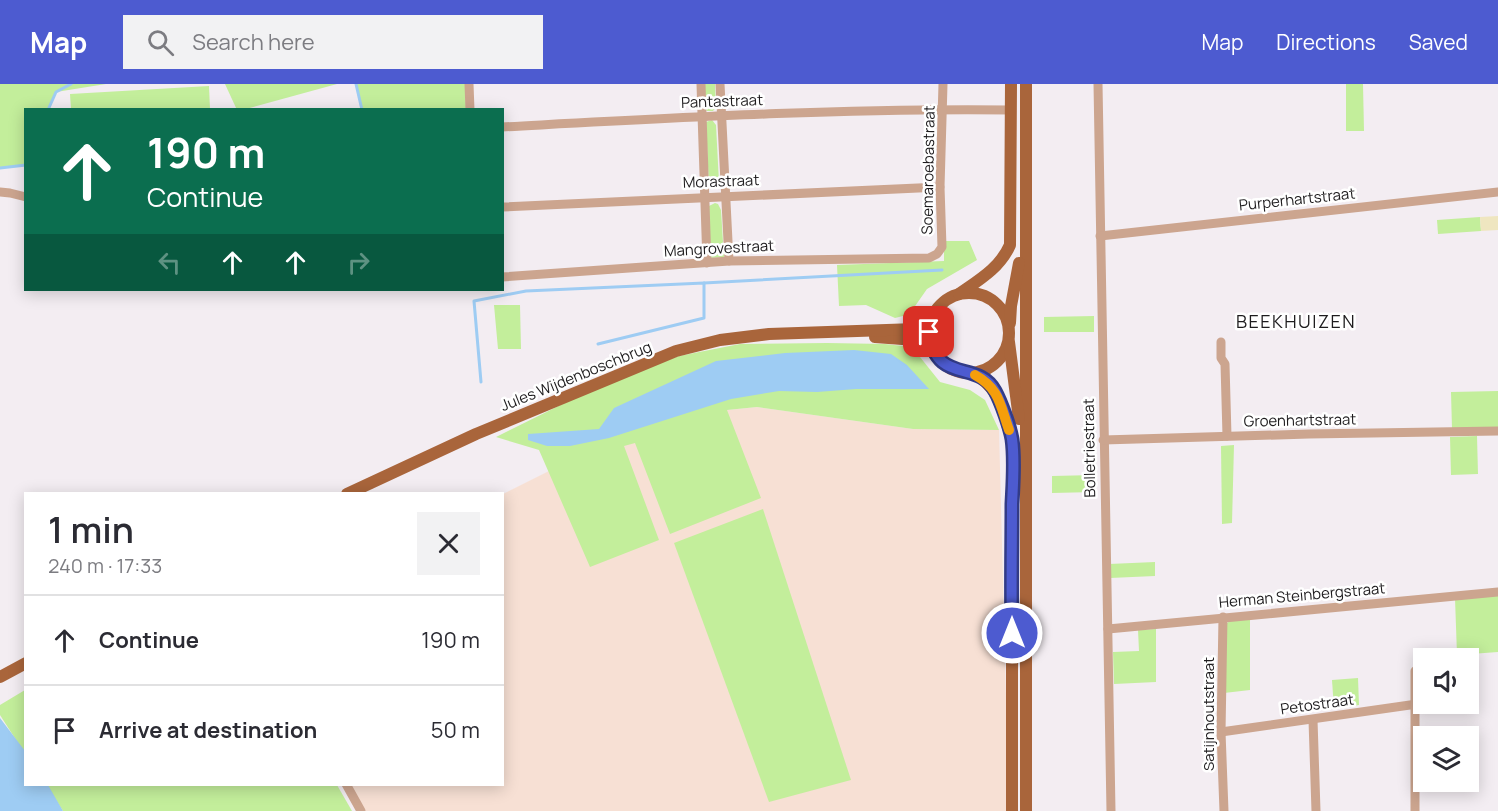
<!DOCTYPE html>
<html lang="en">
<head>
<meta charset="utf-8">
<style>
	body { margin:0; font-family:Manrope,sans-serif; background:#f2f2f3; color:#2b2b33; height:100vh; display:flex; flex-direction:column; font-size:22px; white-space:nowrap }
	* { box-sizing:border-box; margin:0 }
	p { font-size:20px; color:#7c7c81 }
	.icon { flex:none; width:33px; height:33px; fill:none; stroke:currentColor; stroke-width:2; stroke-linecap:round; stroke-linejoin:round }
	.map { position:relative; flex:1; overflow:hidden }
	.side { position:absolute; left:24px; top:408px; width:480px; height:294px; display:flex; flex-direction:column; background:#fff; border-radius:0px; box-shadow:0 3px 15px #0003 }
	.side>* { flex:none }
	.top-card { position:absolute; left:24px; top:24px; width:480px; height:183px; border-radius:0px; box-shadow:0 3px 15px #0003; background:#0b6e4f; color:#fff; overflow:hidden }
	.buttons { position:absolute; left:1413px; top:564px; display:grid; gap:12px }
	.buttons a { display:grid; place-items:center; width:66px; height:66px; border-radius:0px; background:#fff; box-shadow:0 3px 15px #0003; font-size:30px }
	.pin { position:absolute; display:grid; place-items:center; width:51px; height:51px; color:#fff; margin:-26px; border-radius:12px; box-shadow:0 3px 9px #0006 }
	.me { position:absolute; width:66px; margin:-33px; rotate:0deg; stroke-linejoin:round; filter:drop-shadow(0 0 4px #0008) }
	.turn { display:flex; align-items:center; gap:21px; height:126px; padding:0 24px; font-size:27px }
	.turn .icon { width:78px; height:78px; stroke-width:2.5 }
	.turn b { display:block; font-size:42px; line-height:51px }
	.lanes { display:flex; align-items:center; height:57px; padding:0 24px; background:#0003; justify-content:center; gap:30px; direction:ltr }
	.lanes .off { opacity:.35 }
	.round { display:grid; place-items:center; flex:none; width:63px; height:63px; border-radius:0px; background:#f2f2f3 }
	.head { display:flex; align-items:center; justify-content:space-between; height:102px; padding:0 24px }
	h1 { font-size:36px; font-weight:600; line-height:45px }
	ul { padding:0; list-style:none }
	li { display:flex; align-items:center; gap:18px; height:90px; padding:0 24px; border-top:2px solid #e1e1e2 }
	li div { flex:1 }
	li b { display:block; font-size:22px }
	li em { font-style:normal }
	header { display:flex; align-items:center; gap:36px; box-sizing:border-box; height:84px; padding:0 30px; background:#4d5bd0; color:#fff }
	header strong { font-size:28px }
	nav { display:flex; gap:33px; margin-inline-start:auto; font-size:21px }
	.search { width:420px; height:54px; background:#f2f2f3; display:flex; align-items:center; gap:15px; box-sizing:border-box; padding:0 21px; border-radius:0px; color:#7c7c81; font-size:22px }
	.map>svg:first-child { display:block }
	.industrial { fill:#f7e0d4 }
	.green { fill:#c3ee9b }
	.sand { fill:#efe6c0 }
	.water { fill:#9eccf3 }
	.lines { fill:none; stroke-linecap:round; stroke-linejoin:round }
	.stream { stroke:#9eccf3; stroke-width:3 }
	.minor { stroke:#cca58f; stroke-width:9 }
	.major { stroke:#a9653b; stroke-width:12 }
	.route-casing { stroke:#323b87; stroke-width:15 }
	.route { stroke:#4d5bd0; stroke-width:10 }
	.slow { stroke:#f59e0b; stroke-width:10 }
	.labels { text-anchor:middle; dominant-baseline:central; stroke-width:5; stroke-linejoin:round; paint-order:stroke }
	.street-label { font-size:15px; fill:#1e1c1e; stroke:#fff }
	.quarter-label { font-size:18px; letter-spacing:1.5px; fill:#1e1c1e; stroke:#fff }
</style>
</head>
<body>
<header>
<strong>Map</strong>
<div class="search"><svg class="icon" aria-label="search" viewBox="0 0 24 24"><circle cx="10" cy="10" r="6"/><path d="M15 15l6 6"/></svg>Search here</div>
<nav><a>Map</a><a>Directions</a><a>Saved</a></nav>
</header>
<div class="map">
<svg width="1498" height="727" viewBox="0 0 1498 727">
	<rect width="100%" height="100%" fill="#f3edf2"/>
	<!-- industrial -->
	<path class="industrial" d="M757,323L913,345L999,346L1009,727H360L346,701L502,700L503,410L549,387L727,326Z"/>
	<!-- green -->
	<g class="green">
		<path d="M0,0H106L56,8L48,25L26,26L25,81L0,84Z"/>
		<path d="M225,0H337L246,25L237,26Z"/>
		<path d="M356,0H465L466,25H362Z"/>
		<path d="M704,0H715L716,23L713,27H707L705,25Z"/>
		<path d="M1346,0H1363L1364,47H1346Z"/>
		<path d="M209,2L210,25H71L70,10Z"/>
		<path d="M712,36L716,41L719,99L718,103L711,105L709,103L706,38Z"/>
		<path d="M715,119L718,120L721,126L724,173L710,174L709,122Z"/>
		<path d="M1480,133L1481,147L1438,150L1437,136Z"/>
		<path d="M944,157H969L977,176L927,205L913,225L907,231L895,234L866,221L839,222L837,181L944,177Z"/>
		<path d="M494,221H520L521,265H498Z"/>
		<path d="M1094,232V248H1044V233Z"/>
		<path d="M827,259L885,260L912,263L940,298L970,306L985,316L999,346L913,345L757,323L727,326L761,414L670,450L635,359L624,362L659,456L590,483L539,366L496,353L605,299L679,272L740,260Z"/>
		<path d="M1498,307V344L1452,345L1451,308Z"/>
		<path d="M1477,352L1478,390L1451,391L1450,353Z"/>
		<path d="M1234,361L1232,439L1222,440L1221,362Z"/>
		<path d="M1095,391V408L1052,409V392Z"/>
		<path d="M763,425L851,696L769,718L674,459Z"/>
		<path d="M1155,478V492L1110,494L1109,480Z"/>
		<path d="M1498,511V568L1457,571L1455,514Z"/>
		<path d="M1250,534V606L1224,609L1226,540L1231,536Z"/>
		<path d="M1156,545V598L1114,600L1113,568L1139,567L1138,546Z"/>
		<path d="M1358,594L1359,621L1334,625L1332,596Z"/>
		<path d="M25,606V670L0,631V621Z"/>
		<path d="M46,701H337L352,727H63Z"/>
	</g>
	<!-- sand -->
	<path class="sand" d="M1498,132V146L1481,147L1480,133Z"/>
	<!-- water -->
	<g class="water">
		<path d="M854,266L891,270L907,281L929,305H856L817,308L779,307L731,315L609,354L570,362H547L528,356V350L599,345L614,324L716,277L785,269Z"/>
		<path d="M0,634L25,667L26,700L48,701L63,727H0Z"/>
	</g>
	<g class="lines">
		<!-- stream -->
		<g class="stream">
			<path d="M356,0L362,26"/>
			<path d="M48,26L56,8L71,0"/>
			<path d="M0,84L26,81"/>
			<path d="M704,199L942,186"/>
			<path d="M481,298L474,217L526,207L704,199V234L598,260"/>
		</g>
		<!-- minor -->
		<g class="minor">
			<path d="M469,0L470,26"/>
			<path d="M701,0L707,179"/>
			<path d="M720,0L729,177"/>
			<path d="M1098,0L1111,727"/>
			<path d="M502,43C672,34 842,24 1011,26"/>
			<path d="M0,108L10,109L26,113"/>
			<path d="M502,123L940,103"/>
			<path d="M1100,152L1498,108"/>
			<path d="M502,193L729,177L929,174L937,170L942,163L940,103L943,0"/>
			<path d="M1221,258V274L1225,280L1227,352"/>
			<path d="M1103,356L1309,350L1498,347"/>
			<path d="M1223,533L1221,648L1224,727"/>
			<path d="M1108,545L1498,508"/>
			<path d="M1313,636L1316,727"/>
			<path d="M1221,648L1417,620"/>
			<path d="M346,700L361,727"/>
			<path d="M1415,727V587"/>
		</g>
		<!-- major -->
		<g class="major">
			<path d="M1026,0V727"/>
			<circle cx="969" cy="249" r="40"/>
			<path d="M959,210C979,196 1000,184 1010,161L1011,0"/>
			<path d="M1010,239L1011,222L1019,179"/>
			<path d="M875,253L916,256L931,260"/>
			<path d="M1009,258L1019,335"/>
			<path d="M973,289C1002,306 1001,325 1012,355V727"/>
			<path d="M347,410L476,350L676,267L720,256L769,250L916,245L931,236"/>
			<path d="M0,593L26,579"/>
		</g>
	</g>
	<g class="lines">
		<defs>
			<path id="route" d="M929,248C936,302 978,275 995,307C1001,318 1010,343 1012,355C1015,376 1013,399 1012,420C1012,463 1011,506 1012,549"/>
		</defs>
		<!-- route casing -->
		<use href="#route" class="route-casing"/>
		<!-- route -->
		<use href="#route" class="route"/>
		<!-- slow -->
		<path class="slow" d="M975,291C1000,305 1000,321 1009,346"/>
	</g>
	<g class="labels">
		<!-- street labels -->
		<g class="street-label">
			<text transform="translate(722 17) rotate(-2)">Pantastraat</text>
			<text transform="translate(928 86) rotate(-89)">Soemaroebastraat</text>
			<text transform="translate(721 97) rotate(-2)">Morastraat</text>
			<text transform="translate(1297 115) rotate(-6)">Purperhartstraat</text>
			<text transform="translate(719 164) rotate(-3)">Mangrovestraat</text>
			<text transform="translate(576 292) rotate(-22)">Jules Wijdenboschbrug</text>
			<text transform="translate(1300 336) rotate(-1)">Groenhartstraat</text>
			<text transform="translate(1089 364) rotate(-91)">Bolletriestraat</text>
			<text transform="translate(1302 511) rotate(-5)">Herman Steinbergstraat</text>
			<text transform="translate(1317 620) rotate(-8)">Petostraat</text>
			<text transform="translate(1208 630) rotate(-90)">Satijnhoutstraat</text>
		</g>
		<!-- quarter labels -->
		<g class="quarter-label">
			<text x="1296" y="237">BEEKHUIZEN</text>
		</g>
	</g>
</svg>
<div class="buttons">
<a><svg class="icon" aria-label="sound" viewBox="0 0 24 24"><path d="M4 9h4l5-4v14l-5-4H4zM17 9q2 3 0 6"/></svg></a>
<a><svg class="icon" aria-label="layers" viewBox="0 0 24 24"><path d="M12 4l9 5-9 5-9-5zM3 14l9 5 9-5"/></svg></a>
</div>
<div class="pin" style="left:929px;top:248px;background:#d93025"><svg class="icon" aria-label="arrive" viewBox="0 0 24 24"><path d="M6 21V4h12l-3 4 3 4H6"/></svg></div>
<svg class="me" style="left:1012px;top:549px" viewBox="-20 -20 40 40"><circle r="17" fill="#4d5bd0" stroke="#fff" stroke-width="3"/><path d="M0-11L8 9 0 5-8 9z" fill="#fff"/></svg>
<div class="top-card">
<div class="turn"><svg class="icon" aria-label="ahead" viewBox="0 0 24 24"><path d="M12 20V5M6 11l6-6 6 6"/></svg><div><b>190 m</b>Continue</div></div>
<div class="lanes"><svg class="icon off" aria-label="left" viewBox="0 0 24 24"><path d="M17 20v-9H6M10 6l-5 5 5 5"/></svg><svg class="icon" aria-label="ahead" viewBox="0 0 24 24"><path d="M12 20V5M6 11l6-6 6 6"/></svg><svg class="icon" aria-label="ahead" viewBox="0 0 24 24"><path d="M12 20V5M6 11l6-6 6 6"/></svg><svg class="icon off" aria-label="right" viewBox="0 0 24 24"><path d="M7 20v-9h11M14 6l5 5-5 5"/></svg></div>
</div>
<section class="side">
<div class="head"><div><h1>1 min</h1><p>240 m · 17:33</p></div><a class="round"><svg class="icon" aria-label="close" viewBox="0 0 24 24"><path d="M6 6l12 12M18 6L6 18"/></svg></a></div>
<ul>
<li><svg class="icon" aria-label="ahead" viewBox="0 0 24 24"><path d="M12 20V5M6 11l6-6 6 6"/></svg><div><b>Continue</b></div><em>190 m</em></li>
<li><svg class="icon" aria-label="arrive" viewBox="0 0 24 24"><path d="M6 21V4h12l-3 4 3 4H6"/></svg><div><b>Arrive at destination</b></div><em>50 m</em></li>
</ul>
</section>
</div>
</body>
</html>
